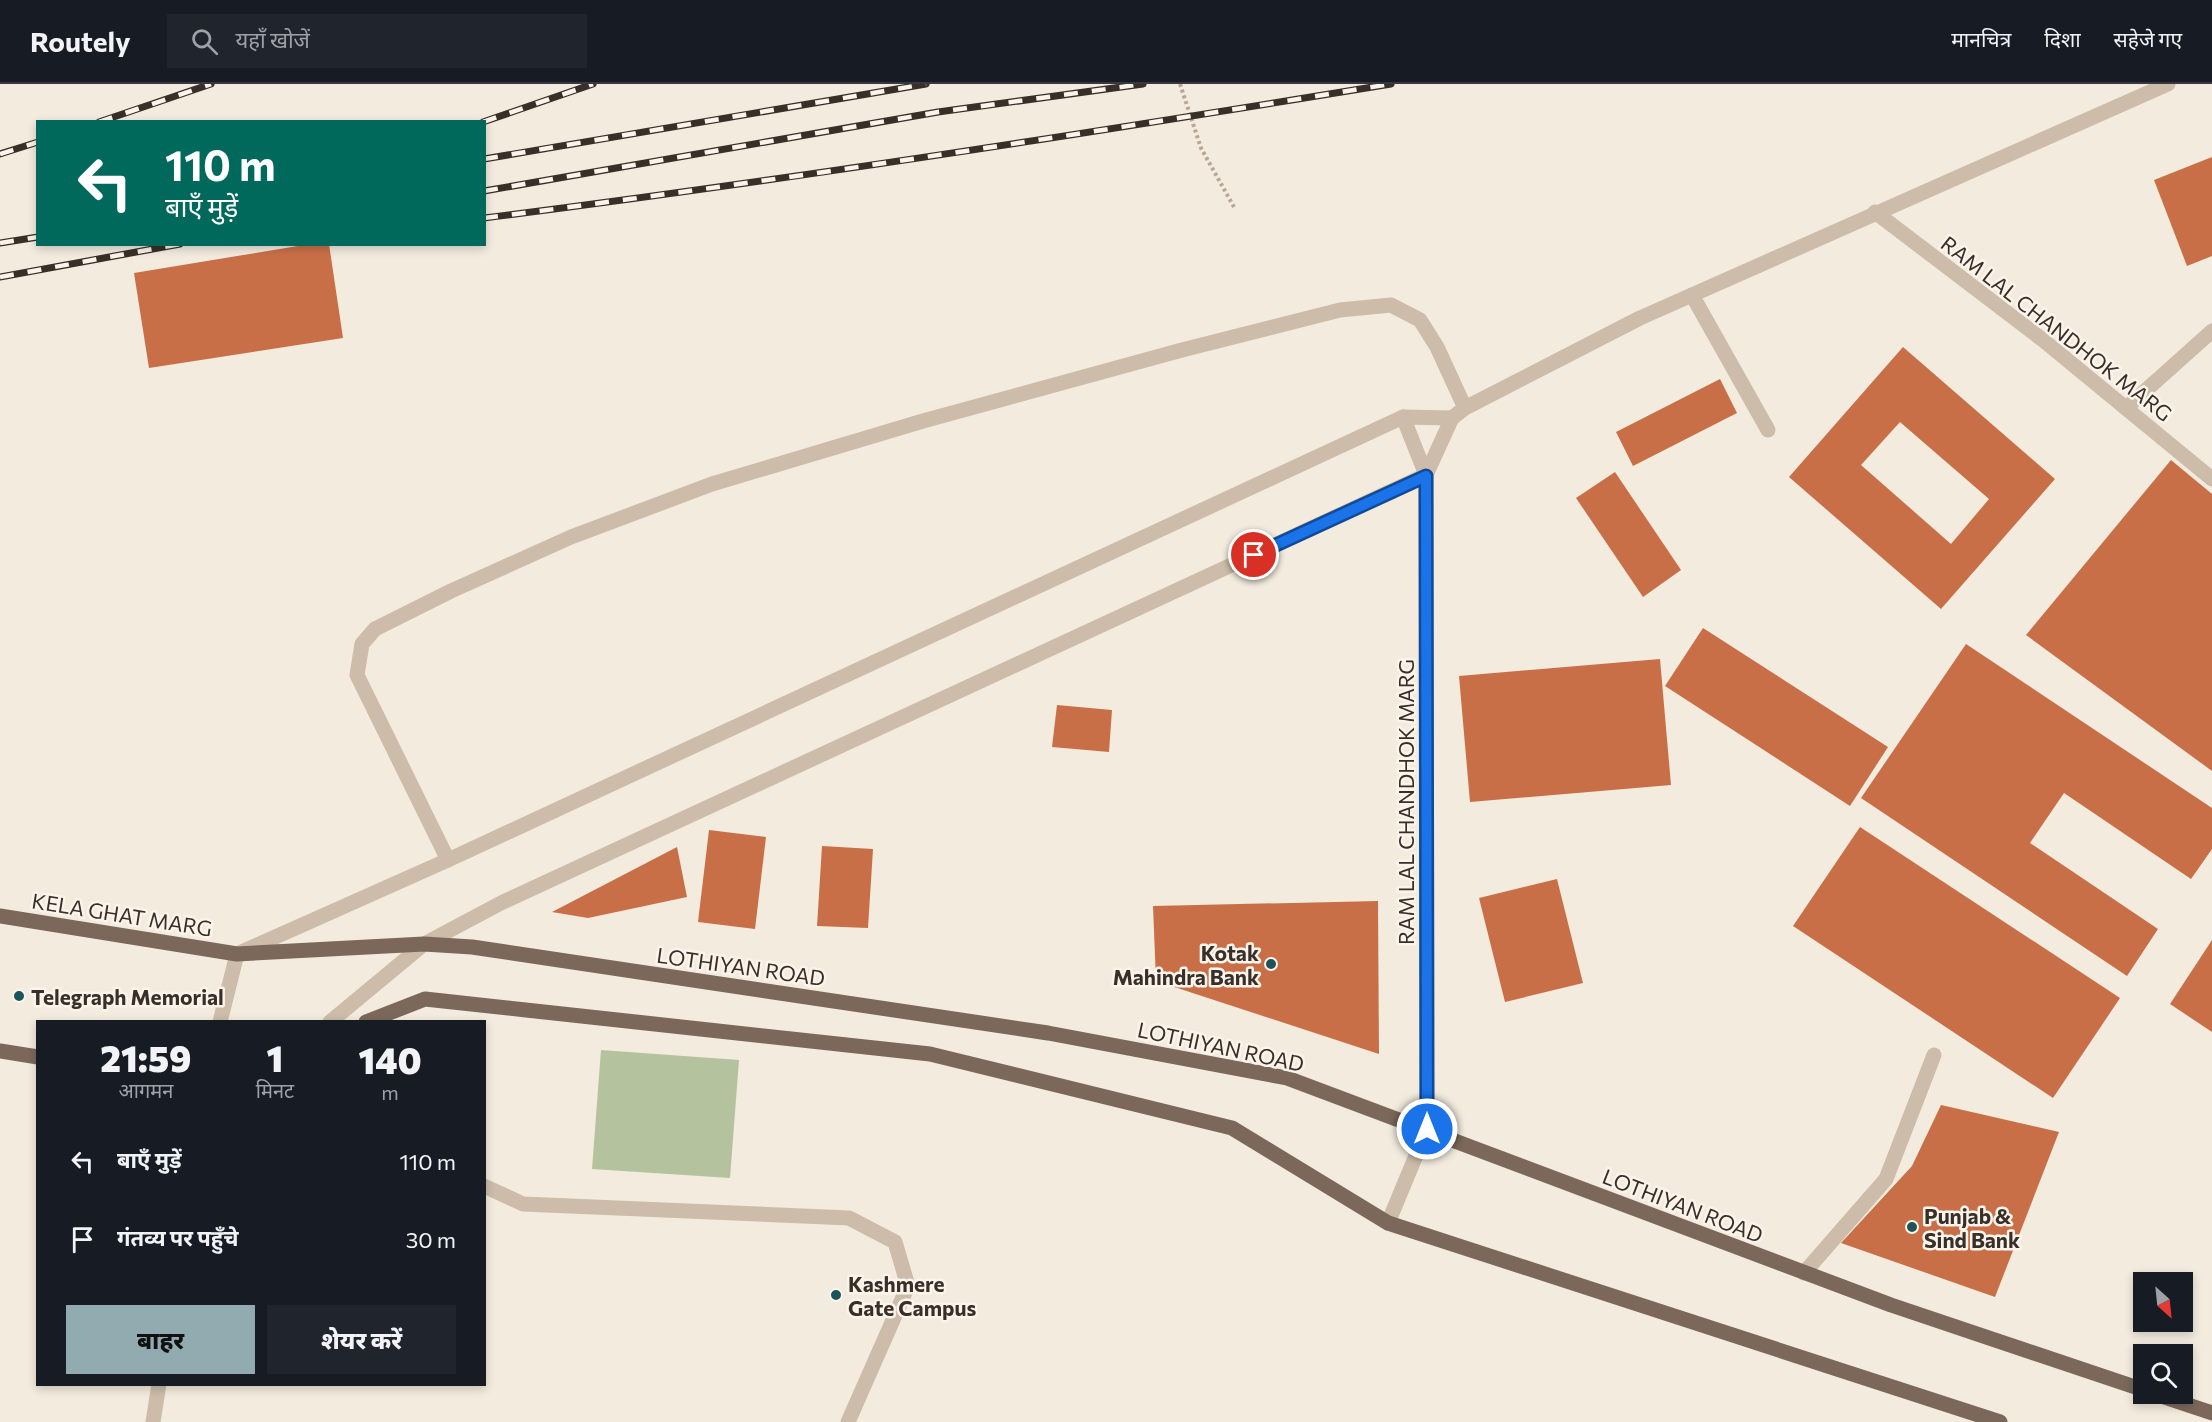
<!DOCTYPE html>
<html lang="hi">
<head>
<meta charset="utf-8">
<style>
	body { margin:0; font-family:Commissioner,"Noto Sans Devanagari",sans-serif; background:#20242c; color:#f1f3f6; height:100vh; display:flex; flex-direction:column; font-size:22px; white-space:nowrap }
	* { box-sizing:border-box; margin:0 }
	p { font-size:20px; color:#9ea1a6 }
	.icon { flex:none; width:33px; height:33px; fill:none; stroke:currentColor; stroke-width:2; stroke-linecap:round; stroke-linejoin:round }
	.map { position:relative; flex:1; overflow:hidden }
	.side { position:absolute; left:36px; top:936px; width:450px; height:366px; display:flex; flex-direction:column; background:#171b24; border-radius:0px; box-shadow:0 3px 9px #0003 }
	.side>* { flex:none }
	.banner { position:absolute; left:36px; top:36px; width:450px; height:126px; border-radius:0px; box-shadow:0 3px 9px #0003; background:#00695c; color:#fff; overflow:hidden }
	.needle { width:39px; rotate:153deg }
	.fabs { position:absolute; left:2133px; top:1188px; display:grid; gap:12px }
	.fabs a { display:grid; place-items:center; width:60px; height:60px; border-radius:0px; background:#171b24; box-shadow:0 3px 9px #0003; font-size:30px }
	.pin { position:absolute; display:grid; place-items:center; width:51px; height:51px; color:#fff; margin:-26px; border:3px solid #fff; border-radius:50%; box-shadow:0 2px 6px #0007 }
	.me { position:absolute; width:66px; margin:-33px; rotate:0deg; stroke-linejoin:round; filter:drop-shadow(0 0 4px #0008) }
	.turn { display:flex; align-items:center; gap:21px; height:126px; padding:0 30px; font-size:27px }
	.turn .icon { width:78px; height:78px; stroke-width:2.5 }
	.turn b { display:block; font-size:42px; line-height:51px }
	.eta { display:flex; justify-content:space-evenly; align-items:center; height:102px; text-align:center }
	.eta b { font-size:36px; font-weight:800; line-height:42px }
	.primary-button { display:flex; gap:12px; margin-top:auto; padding:12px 30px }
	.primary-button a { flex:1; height:69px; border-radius:0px; background:#92abb1; color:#111; font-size:24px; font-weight:800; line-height:69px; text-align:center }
	.primary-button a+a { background:#20242c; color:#f1f3f6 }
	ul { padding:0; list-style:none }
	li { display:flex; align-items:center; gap:18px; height:78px; padding:0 30px }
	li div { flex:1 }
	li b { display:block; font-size:22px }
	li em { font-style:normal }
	header { display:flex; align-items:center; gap:36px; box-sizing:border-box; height:84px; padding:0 30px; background:#171b24; border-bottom:2px solid #363941 }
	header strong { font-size:28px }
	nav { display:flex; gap:33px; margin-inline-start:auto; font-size:21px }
	.search { width:420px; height:54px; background:#20242c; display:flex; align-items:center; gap:15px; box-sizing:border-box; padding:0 21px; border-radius:0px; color:#9ea1a6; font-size:22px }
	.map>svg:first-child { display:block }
	.green { fill:#b4c39d }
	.building { fill:#c96f47; fill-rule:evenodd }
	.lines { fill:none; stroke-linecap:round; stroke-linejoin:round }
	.path { stroke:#b8a693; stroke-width:4; stroke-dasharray:3 3; stroke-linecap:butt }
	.minor { stroke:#ccbca9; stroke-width:15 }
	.major { stroke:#7b685a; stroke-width:15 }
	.rail-casing { stroke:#392f29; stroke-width:7 }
	.rail { stroke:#fbf4eb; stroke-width:4.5; stroke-dasharray:14; stroke-linecap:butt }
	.route-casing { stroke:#114b97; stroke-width:15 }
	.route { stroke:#1a73e8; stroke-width:10 }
	.poi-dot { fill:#1d545c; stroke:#fbf4eb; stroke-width:2 }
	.labels { text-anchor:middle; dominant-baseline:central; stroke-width:5; stroke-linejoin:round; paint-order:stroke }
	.street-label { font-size:21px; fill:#392f29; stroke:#fbf4eb }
	.poi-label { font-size:21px; font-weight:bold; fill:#392f29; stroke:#fbf4eb; text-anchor:start }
</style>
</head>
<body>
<header>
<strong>Routely</strong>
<div class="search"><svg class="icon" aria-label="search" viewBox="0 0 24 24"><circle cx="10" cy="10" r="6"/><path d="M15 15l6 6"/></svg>यहाँ खोजें</div>
<nav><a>मानचित्र</a><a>दिशा</a><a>सहेजे गए</a></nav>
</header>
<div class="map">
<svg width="2212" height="1338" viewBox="0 0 2212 1338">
	<rect width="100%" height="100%" fill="#f3ebde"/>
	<!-- green -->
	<path class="green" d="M601,966L739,976L730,1094L592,1085Z"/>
	<!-- building -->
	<g class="building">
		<path d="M2212,73V172L2187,182L2154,96Z"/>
		<path d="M310,160H329L343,254L149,284L134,189Z"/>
		<path d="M1903,263L2055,395L1941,525L1789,393ZM1900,338L1989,415L1951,460L1861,381Z"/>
		<path d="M1720,295L1737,329L1633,382L1616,348Z"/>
		<path d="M2171,376L2212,410V687L2026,551Z"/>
		<path d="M1615,388L1681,486L1643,513L1576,414Z"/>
		<path d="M1703,544L1888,663L1850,722L1665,602Z"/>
		<path d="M1966,560L2212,724V765L2191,795L2064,709L2030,759L2158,845L2127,892L1861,714Z"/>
		<path d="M1660,575L1671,701L1470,718L1459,592Z"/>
		<path d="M1057,621L1112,626L1109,668L1052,663Z"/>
		<path d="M1860,743L2120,914L2053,1014L1793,842Z"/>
		<path d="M709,746L766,753L755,845L698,838Z"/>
		<path d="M822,762L873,765L868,844L817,842Z"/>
		<path d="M677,763L687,813L588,834L552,828Z"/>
		<path d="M1557,795L1583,899L1505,918L1479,814Z"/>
		<path d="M1378,817L1379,970L1156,897L1153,822Z"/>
		<path d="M2212,856V948L2170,920Z"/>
		<path d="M1941,1021L2059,1048L1995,1213L1841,1159L1912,1082Z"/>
	</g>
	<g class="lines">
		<!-- path -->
		<path class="path" d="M1180,0L1201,64L1234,123"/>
		<!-- minor -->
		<g class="minor">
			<path d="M1875,128L2043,256L2212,395"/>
			<path d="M1692,211L1768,346"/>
			<path d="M2126,324L2212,247"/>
			<path d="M448,776L357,591L362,560L375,545L451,507L571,453L712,400L923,337L1182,266L1340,226L1391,221L1420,236L1437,263L1465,324"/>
			<path d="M220,938L237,870L448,776L1403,333L1452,334"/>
			<path d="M330,938L424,860L501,819L1426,391L1452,334L1465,324L1640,234L2168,0"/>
			<path d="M484,1102L523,1120L849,1134L895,1158L908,1202L848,1338"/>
			<path d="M1388,1139L1427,1045L1426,391L1403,333"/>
			<path d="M1804,1189L1886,1095L1934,971"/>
			<path d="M153,1338L159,1300"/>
		</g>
		<!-- major -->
		<g class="major">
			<path d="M0,832L237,870L424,860L472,863L1048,949L1287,994L1891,1221L2144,1306"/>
			<path d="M366,938L425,915L930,970L1232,1044L1388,1139L2000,1338"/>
			<path d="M0,967L38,973"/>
			<path d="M2155,1310L2212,1329"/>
		</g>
		<defs>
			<g id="rail">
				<path d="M99,38L211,0"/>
				<path d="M483,38L593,0"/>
				<path d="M0,70L38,58"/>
				<path d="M484,75L926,0"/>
				<path d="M484,107L938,28L1143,0"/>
				<path d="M484,134C787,96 1089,49 1391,0"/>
				<path d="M0,159L38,153"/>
				<path d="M0,193L180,160"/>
			</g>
		</defs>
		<!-- rail casing -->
		<use href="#rail" class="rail-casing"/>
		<!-- rail -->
		<use href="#rail" class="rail"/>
	</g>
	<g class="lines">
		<defs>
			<path id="route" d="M1254,471L1426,392L1427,1045"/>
		</defs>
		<!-- route casing -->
		<use href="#route" class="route-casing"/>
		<!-- route -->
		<use href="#route" class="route"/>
	</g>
	<!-- markers -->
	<g class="poi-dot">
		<circle cx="1271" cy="880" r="6"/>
		<circle cx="19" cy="912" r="6"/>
		<circle cx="1912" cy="1143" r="6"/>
		<circle cx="836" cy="1211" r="6"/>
	</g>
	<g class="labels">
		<!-- street labels -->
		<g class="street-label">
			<text transform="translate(2057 244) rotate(38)">RAM LAL CHANDHOK MARG</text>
			<text transform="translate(1405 718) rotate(-90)">RAM LAL CHANDHOK MARG</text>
			<text transform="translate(122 830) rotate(9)">KELA GHAT MARG</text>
			<text transform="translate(741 882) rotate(8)">LOTHIYAN ROAD</text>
			<text transform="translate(1221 962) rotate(12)">LOTHIYAN ROAD</text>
			<text transform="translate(1683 1121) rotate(21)">LOTHIYAN ROAD</text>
		</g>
		<!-- poi labels -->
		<g class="poi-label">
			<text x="1259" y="868" text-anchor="end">Kotak<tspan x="1259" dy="24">Mahindra Bank</tspan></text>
			<text x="31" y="912">Telegraph Memorial</text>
			<text x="1924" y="1131">Punjab &amp;<tspan x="1924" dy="24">Sind Bank</tspan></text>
			<text x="848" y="1199">Kashmere<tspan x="848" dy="24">Gate Campus</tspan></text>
		</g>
	</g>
</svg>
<div class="fabs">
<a><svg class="needle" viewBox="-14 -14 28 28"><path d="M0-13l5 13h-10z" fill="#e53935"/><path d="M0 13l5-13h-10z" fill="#9ea1a6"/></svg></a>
<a><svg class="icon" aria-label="search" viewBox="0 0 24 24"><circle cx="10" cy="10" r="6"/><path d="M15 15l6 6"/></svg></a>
</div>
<div class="pin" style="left:1254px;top:471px;background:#d93025"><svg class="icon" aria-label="arrive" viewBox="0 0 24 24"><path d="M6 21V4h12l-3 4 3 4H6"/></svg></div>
<svg class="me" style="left:1427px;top:1045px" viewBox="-20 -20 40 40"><circle r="17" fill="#1a73e8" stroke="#fff" stroke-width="3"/><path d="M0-11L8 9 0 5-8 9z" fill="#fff"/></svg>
<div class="banner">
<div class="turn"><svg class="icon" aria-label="left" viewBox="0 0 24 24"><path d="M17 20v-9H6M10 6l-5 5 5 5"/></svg><div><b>110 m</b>बाएँ मुड़ें</div></div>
</div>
<section class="side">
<div class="eta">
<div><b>21:59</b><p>आगमन</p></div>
<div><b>1</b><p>मिनट</p></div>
<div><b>140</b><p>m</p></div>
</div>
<ul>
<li><svg class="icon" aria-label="left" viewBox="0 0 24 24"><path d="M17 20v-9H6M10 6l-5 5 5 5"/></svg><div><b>बाएँ मुड़ें</b></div><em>110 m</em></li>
<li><svg class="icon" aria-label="arrive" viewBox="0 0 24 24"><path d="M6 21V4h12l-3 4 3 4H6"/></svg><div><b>गंतव्य पर पहुँचे</b></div><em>30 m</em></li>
</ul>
<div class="primary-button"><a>बाहर</a><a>शेयर करें</a></div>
</section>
</div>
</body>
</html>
